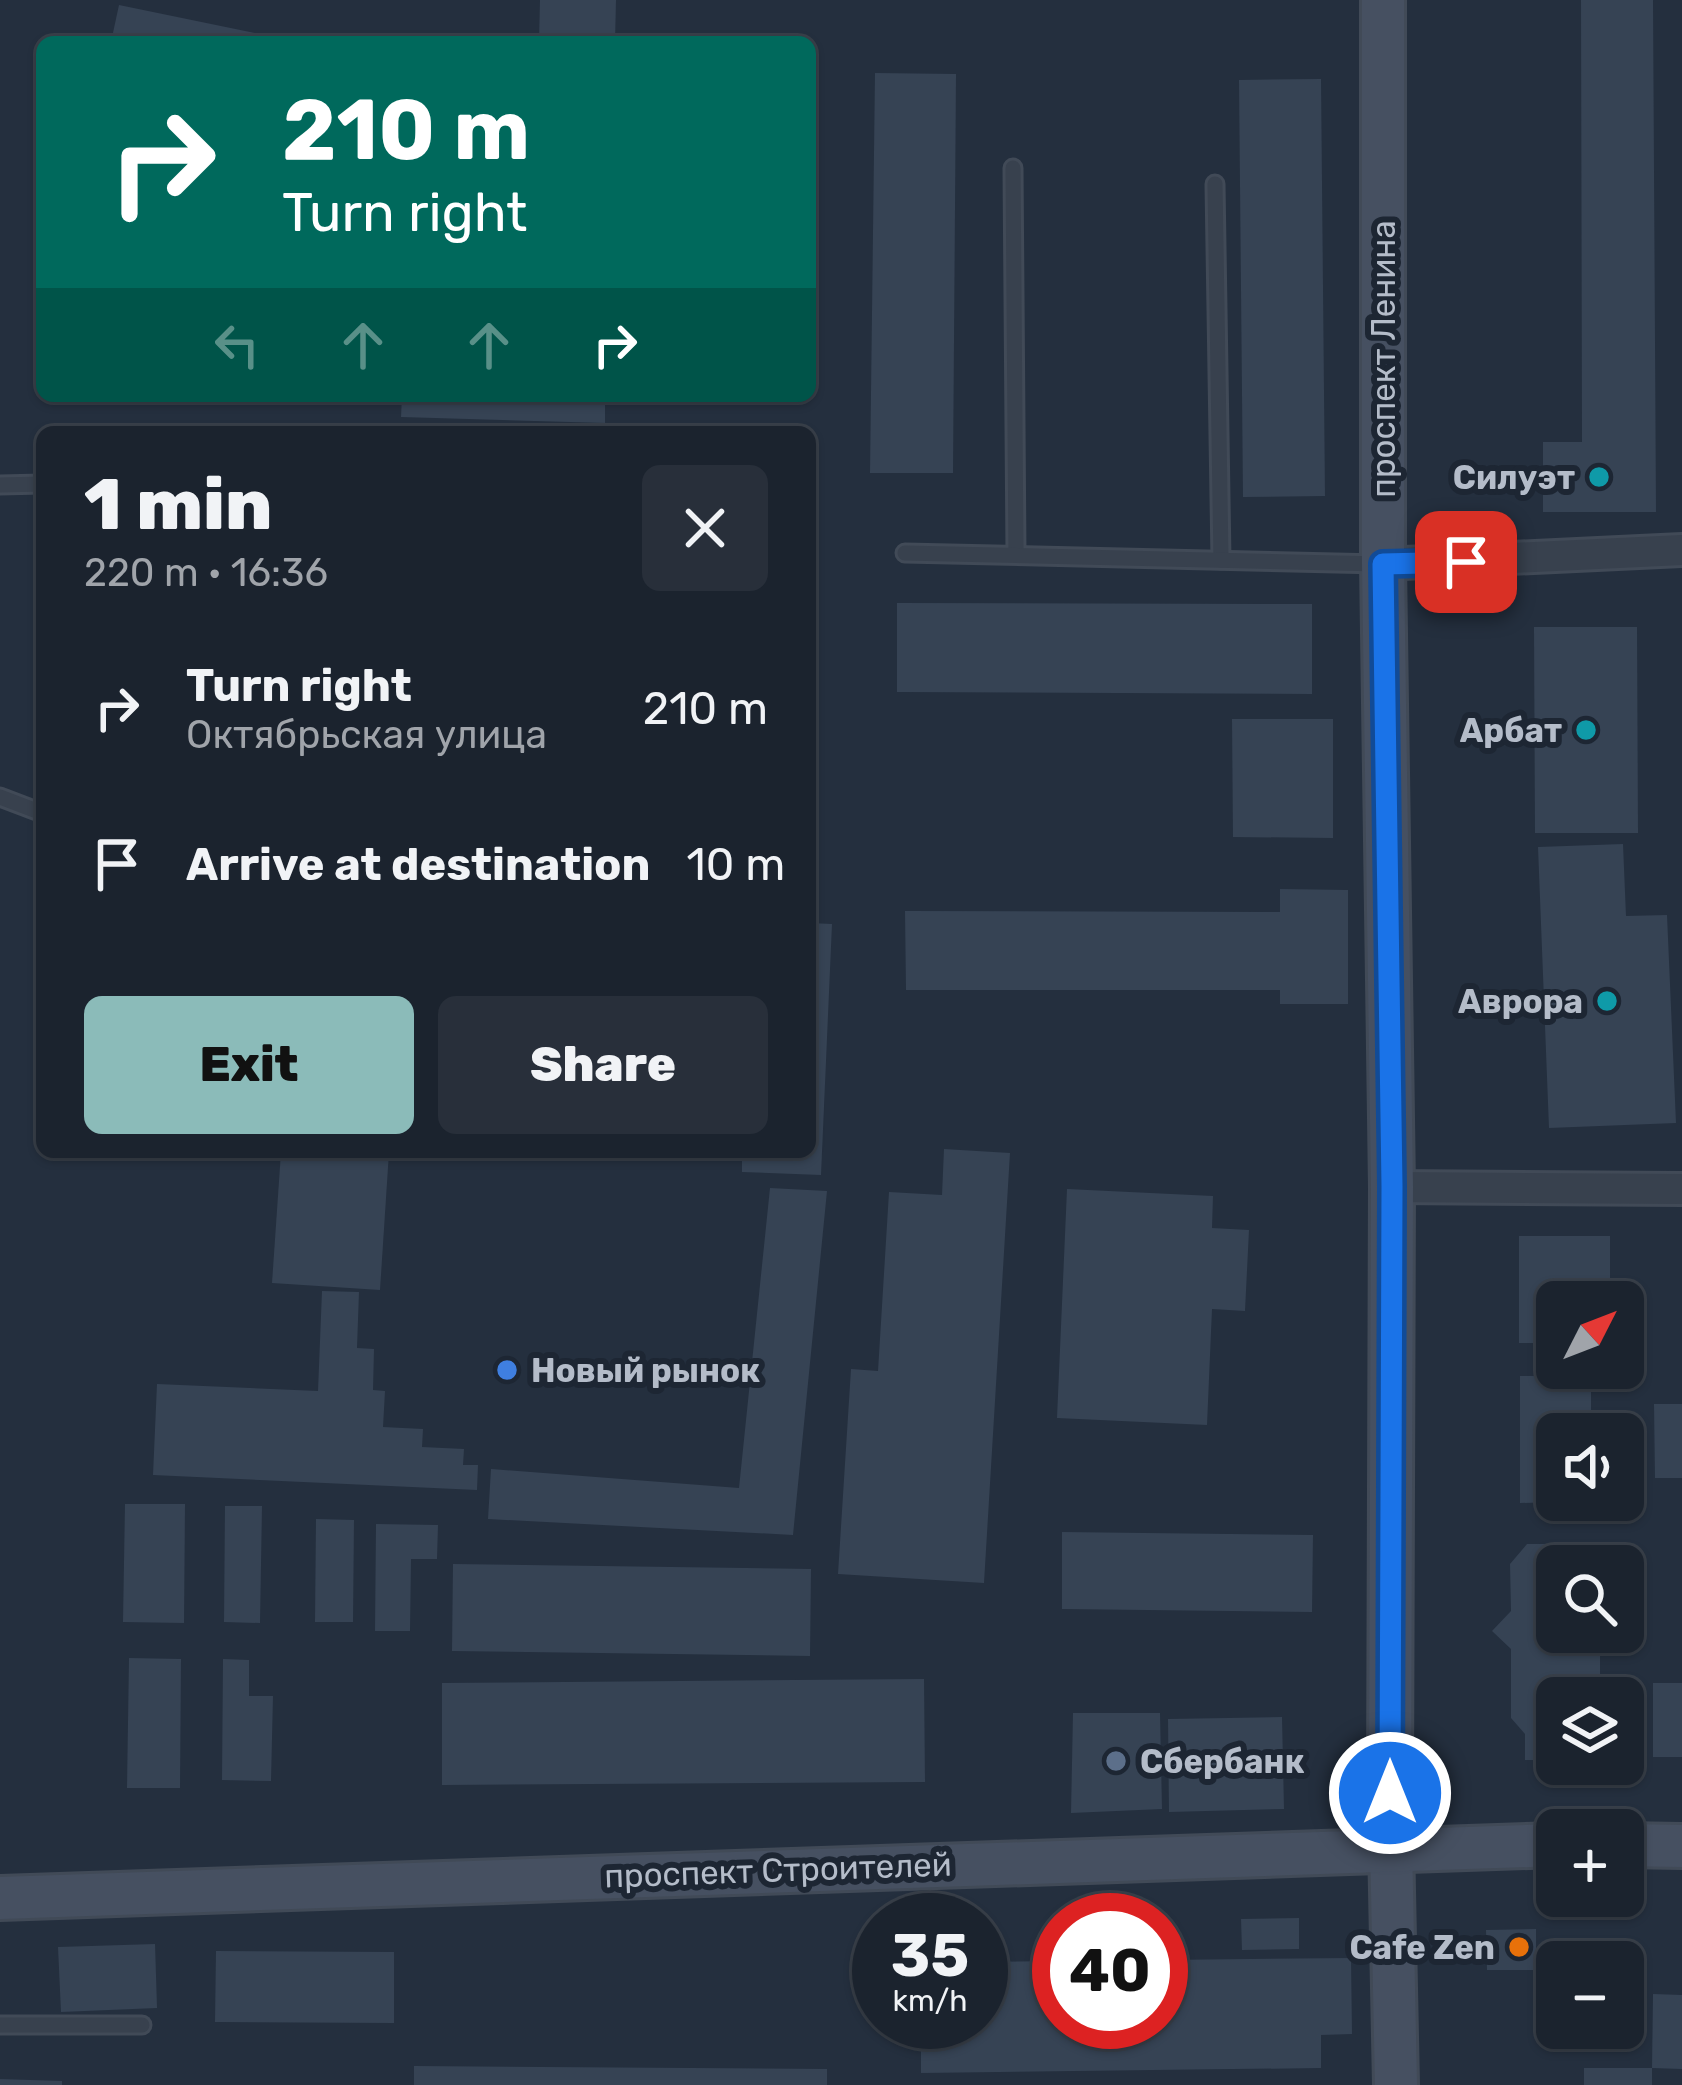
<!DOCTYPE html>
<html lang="en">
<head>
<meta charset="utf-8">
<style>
	body { margin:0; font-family:Rubik,sans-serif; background:#282f3a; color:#f1f3f6; height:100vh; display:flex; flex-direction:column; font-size:45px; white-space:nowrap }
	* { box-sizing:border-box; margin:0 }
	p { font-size:39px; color:#a0a4aa }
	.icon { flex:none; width:66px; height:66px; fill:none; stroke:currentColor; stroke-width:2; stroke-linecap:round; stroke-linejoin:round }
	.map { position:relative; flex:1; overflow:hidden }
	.panel { position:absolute; left:36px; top:426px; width:780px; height:732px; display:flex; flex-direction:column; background:#1b232e; border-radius:18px; box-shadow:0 3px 9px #0004,0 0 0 3px #39404a }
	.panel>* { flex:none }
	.top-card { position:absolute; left:36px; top:36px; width:780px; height:366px; border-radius:18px; box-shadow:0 3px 9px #0004,0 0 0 3px #39404a; background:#00695c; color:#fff; overflow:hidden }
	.needle { width:78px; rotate:48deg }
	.controls { position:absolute; left:1536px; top:1281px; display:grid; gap:24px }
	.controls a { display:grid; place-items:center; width:108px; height:108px; border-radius:18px; background:#1b232e; box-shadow:0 3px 9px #0004,0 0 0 3px #39404a; font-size:60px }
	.speed { position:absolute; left:852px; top:1893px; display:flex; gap:24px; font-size:60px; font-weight:700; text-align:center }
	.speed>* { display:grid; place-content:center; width:156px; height:156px; border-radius:50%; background:#1b232e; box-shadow:0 3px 9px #0004,0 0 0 3px #39404a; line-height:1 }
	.speed small { font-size:30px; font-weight:400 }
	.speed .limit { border:18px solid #d22; background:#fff; color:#111 }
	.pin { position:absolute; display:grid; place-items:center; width:102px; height:102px; color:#fff; margin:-51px; border-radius:24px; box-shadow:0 6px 18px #0006 }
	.me { position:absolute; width:132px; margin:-66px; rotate:0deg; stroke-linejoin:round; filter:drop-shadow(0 0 9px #0008) }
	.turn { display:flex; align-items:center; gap:42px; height:252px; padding:0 48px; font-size:54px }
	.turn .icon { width:156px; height:156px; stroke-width:2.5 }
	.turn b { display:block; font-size:84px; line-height:102px }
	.lanes { display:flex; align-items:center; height:114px; padding:0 48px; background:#0003; justify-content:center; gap:60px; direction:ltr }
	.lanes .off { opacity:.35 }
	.round { display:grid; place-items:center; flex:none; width:126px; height:126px; border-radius:18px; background:#282f3a }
	.headline { display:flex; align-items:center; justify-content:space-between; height:204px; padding:0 48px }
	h1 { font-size:72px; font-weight:800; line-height:90px }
	.primary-button { display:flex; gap:24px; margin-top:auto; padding:24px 48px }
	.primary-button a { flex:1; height:138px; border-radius:18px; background:#8bbbb9; color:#111; font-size:48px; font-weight:800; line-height:138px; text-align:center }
	.primary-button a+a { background:#282f3a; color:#f1f3f6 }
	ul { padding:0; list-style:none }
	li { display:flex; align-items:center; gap:36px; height:156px; padding:0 48px }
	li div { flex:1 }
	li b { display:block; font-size:45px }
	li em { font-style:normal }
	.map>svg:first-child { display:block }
	.building { fill:#364354 }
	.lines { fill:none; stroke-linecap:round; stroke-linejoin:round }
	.lane-casing { stroke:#414a57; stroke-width:21 }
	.street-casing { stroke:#414a57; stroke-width:36 }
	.secondary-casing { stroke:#414a57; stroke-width:48 }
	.lane { stroke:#38414e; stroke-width:15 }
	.street { stroke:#38414e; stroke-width:30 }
	.secondary { stroke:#465061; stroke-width:42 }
	.route-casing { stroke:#114b97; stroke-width:30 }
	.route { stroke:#1a73e8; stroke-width:21 }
	.culture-dot { fill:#0f9aa8; stroke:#1d2633; stroke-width:4.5 }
	.shop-dot { fill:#3f7fe0; stroke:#1d2633; stroke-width:4.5 }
	.service-dot { fill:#5c6f8a; stroke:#1d2633; stroke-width:4.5 }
	.food-dot { fill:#e8710a; stroke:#1d2633; stroke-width:4.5 }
	.labels { text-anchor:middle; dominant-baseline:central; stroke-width:12; stroke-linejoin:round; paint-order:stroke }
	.street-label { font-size:33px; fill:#b4bcc9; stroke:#1d2633 }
	.poi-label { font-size:33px; font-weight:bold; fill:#b4bcc9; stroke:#1d2633; text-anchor:end }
</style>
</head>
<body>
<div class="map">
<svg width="1682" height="2085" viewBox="0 0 1682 2085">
	<rect width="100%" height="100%" fill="#242f3e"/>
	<!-- building -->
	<g class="building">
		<path d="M540,0H616L615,42H539Z"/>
		<path d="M1581,0H1653L1656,512H1543V442H1582Z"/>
		<path d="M119,5L288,40V42H111Z"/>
		<path d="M875,73L956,74L953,473H870Z"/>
		<path d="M1321,79L1325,496L1243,497L1239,80Z"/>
		<path d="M402,396H605V423L401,417Z"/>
		<path d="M897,603L1312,604V694L897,692Z"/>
		<path d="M1534,627H1637L1638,833H1535Z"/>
		<path d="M1232,719H1333V838L1233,837Z"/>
		<path d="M1623,844L1626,916L1667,915L1676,1123L1549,1128L1538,847Z"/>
		<path d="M1280,889L1348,890V1004H1280V990H906L905,911L1280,912Z"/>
		<path d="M810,923L832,924L821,1175L742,1172V1152H810Z"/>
		<path d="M944,1149L1010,1153L984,1583L838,1574L851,1369L878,1371L889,1192L942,1195Z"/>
		<path d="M281,1152H389L380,1290L272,1283Z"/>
		<path d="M770,1188L827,1191L793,1535L488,1519L491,1469L739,1488Z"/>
		<path d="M1067,1189L1213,1196L1212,1228L1249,1230L1245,1311L1212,1309L1207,1425L1057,1418Z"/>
		<path d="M1519,1236H1610V1302H1557V1343H1519Z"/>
		<path d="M322,1291L359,1292L357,1348L374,1349L373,1390L385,1391L383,1427L423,1429L422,1447L464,1449L463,1465H478L477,1490L153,1475L157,1384L318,1391Z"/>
		<path d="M1520,1376H1591V1434H1557V1502L1520,1503Z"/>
		<path d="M1654,1404H1682V1478H1655Z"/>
		<path d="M125,1504H185L184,1623L123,1622Z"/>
		<path d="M225,1506H262L260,1623L224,1622Z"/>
		<path d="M316,1519L354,1520L353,1622H315Z"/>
		<path d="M376,1524L438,1525L437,1559H411L410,1631H375Z"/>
		<path d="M1062,1532L1313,1535L1312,1612L1062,1609Z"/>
		<path d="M1527,1544H1599V1566H1557V1632H1600V1698H1557V1760H1525V1734L1511,1718V1649L1492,1631L1511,1611L1510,1564Z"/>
		<path d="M453,1564L811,1569L810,1656L452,1651Z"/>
		<path d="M129,1658L181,1659L180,1788H127Z"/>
		<path d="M223,1659L249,1660V1696H273L271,1781L222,1780Z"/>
		<path d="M924,1679L925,1782L442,1785V1683Z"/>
		<rect x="1653" y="1683" width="29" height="74"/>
		<path d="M1073,1713H1160L1162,1809L1071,1813Z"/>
		<path d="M1282,1717L1284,1809L1169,1812L1168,1719Z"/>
		<path d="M1299,1918V1949L1242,1950L1241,1919Z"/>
		<path d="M1536,1929V1970H1487L1486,1930Z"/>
		<path d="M155,1944L157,2008L61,2012L58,1947Z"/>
		<path d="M216,1951L394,1952V2023L215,2022Z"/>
		<path d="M1351,1958L1352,2034L1321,2035V2068L921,2073V2040H890L889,2022H981V1962L1059,1961V2022H1161V1960Z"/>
		<path d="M1653,1994L1682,1995V2069L1652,2068V2085H1584V2068H1652Z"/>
		<path d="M414,2066L827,2069V2085H414Z"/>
		<path d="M0,2079L62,2081V2085H0Z"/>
	</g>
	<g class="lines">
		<defs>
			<g id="lane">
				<path d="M1013,168L1016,553"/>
				<path d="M1215,184L1221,560"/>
				<path d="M0,485L42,484"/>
				<path d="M905,553L1380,564"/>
				<path d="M0,797L42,813"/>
				<path d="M0,2025H142"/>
			</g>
			<g id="street">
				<path d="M1383,564L1682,550"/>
				<path d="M1392,1187L1682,1189"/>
			</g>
			<g id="secondary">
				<path d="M1383,0V564L1392,1187L1390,1793L1396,2085"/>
				<path d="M1623,1845L1682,1846"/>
				<path d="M0,1898L1557,1845"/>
			</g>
		</defs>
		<!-- lane casing -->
		<use href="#lane" class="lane-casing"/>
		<!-- street casing -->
		<use href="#street" class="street-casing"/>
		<!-- secondary casing -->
		<use href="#secondary" class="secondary-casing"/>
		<!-- lane -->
		<use href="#lane" class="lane"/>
		<!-- street -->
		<use href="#street" class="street"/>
		<!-- secondary -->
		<use href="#secondary" class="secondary"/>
	</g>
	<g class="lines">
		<defs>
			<path id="route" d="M1390,1793L1392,1186L1383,564L1466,562"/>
		</defs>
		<!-- route casing -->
		<use href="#route" class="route-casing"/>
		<!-- route -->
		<use href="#route" class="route"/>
	</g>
	<!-- markers -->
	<g class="culture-dot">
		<circle cx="1599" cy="477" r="12"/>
		<circle cx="1586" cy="730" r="12"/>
		<circle cx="1607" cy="1001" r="12"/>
	</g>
	<circle class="shop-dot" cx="507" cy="1370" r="12"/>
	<circle class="service-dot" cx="1116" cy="1761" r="12"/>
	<circle class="food-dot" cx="1519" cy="1947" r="12"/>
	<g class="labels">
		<!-- street labels -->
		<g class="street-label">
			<text transform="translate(1383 359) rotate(-90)">проспект Ленина</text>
			<text transform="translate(778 1870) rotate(-2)">проспект Строителей</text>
		</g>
		<!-- poi labels -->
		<g class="poi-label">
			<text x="1575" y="477">Силуэт</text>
			<text x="1562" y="730">Арбат</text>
			<text x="1583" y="1001">Аврора</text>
			<text x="531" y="1370" text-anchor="start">Новый рынок</text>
			<text x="1140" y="1761" text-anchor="start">Сбербанк</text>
			<text x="1495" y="1947">Cafe Zen</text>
		</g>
	</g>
</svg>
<div class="controls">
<a><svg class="needle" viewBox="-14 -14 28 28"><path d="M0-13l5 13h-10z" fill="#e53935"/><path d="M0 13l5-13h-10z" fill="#a0a4aa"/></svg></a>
<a><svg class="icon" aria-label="sound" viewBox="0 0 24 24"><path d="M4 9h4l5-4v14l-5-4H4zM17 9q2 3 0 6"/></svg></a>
<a><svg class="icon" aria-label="search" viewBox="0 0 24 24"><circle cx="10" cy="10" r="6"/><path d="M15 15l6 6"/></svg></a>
<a><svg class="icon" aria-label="layers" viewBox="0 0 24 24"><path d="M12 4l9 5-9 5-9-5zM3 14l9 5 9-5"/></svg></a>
<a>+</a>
<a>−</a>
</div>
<div class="speed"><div>35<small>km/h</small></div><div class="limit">40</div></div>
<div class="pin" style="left:1466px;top:562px;background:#d93025"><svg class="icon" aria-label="arrive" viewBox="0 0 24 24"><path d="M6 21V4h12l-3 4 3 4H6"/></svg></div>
<svg class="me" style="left:1390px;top:1793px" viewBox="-20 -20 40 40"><circle r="17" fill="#1a73e8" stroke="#fff" stroke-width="3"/><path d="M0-11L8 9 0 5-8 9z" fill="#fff"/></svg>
<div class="top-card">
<div class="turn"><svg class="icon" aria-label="right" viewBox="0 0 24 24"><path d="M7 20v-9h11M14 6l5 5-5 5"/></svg><div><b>210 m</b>Turn right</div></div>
<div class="lanes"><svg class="icon off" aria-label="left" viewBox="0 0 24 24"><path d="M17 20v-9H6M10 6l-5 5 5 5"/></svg><svg class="icon off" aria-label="ahead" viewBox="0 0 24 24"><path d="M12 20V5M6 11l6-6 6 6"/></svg><svg class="icon off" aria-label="ahead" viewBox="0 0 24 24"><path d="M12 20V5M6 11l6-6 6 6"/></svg><svg class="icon" aria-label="right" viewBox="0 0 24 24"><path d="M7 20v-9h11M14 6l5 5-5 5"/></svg></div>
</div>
<section class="panel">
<div class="headline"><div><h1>1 min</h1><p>220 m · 16:36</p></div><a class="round"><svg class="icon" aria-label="close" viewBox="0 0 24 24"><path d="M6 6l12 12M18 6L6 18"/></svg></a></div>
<ul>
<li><svg class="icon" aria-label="right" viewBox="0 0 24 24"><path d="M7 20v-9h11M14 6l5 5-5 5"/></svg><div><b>Turn right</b><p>Октябрьская улица</p></div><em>210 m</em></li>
<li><svg class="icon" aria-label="arrive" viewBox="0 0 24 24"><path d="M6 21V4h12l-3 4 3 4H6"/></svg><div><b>Arrive at destination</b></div><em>10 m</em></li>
</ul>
<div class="primary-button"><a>Exit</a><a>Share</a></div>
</section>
</div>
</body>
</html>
